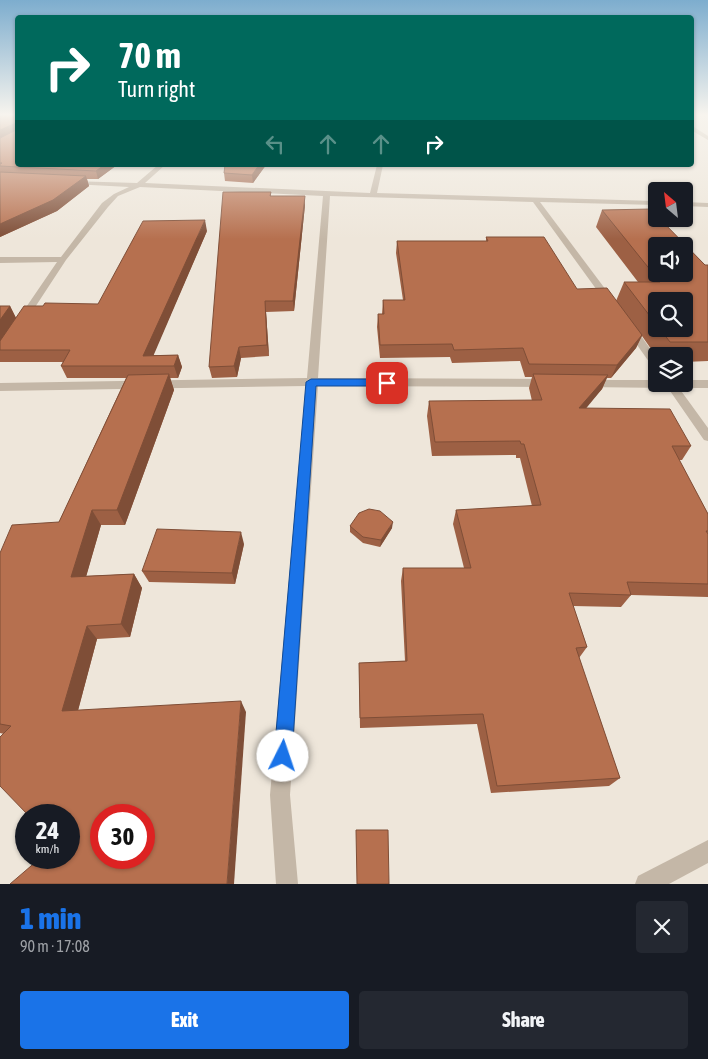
<!DOCTYPE html>
<html lang="en">
<head>
<meta charset="utf-8">
<style>
	body { margin:0; font-family:"Asap Condensed",sans-serif; background:#242831; color:#f1f3f6; height:100vh; display:flex; flex-direction:column; font-size:19px; white-space:nowrap }
	* { box-sizing:border-box; margin:0 }
	p { font-size:16px; color:#9ea1a6 }
	.icon { flex:none; width:28px; height:28px; fill:none; stroke:currentColor; stroke-width:2; stroke-linecap:round; stroke-linejoin:round }
	.map { position:relative; height:884px; overflow:hidden }
	.panel { display:flex; flex-direction:column; background:#171b24; flex:1 }
	.panel>* { flex:none }
	.hud { position:absolute; left:15px; top:15px; width:679px; height:152px; border-radius:5px; box-shadow:0 1px 4px #0004; background:#00695c; color:#fff; overflow:hidden }
	.needle { width:32px; rotate:332deg }
	.buttons { position:absolute; left:648px; top:182px; display:grid; gap:10px }
	.buttons a { display:grid; place-items:center; width:45px; height:45px; border-radius:5px; background:#171b24; box-shadow:0 1px 4px #0004; font-size:25px }
	.speed { position:absolute; left:15px; top:804px; display:flex; gap:10px; font-size:25px; font-weight:700; text-align:center }
	.speed>* { display:grid; place-content:center; width:65px; height:65px; border-radius:50%; background:#171b24; box-shadow:0 1px 4px #0004; line-height:1 }
	.speed small { font-size:12px; font-weight:400 }
	.speed .limit { border:8px solid #d22; background:#fff; color:#111 }
	.pin { position:absolute; display:grid; place-items:center; width:42px; height:42px; color:#fff; margin:-21px; border-radius:10px; box-shadow:0 2px 8px #0006 }
	.me { position:absolute; width:55px; margin:-28px; rotate:4deg; stroke-linejoin:round; filter:drop-shadow(0 0 4px #0008) }
	.turn { display:flex; align-items:center; gap:18px; height:105px; padding:0 20px; font-size:22px }
	.turn .icon { width:65px; height:65px; stroke-width:2.5 }
	.turn b { display:block; font-size:35px; line-height:42px }
	.lanes { display:flex; align-items:center; height:48px; padding:0 20px; background:#0003; justify-content:center; gap:25px; direction:ltr }
	.lanes .off { opacity:.35 }
	.round { display:grid; place-items:center; flex:none; width:52px; height:52px; border-radius:5px; background:#242831 }
	.overview { display:flex; align-items:center; justify-content:space-between; height:85px; padding:0 20px }
	h1 { font-size:30px; font-weight:800; line-height:38px; color:#1a73e8 }
	.primary-button { display:flex; gap:10px; margin-top:auto; padding:10px 20px }
	.primary-button a { flex:1; height:58px; border-radius:5px; background:#1a73e8; color:#fff; font-size:20px; font-weight:800; line-height:58px; text-align:center }
	.primary-button a+a { background:#242831; color:#f1f3f6 }
	.map>svg:first-child { display:block }
	.lines { fill:none; stroke-linecap:round; stroke-linejoin:round }
	.minor { fill:#c4b7a7; fill-rule:evenodd }
	.wall { fill:#9d6044; fill-rule:evenodd }
	.shaded-wall { fill:#7f4e37 }
	.building { fill:#b6704f; stroke:#7f4e37; fill-rule:evenodd }
	.route { fill:#1a73e8; stroke:#114b97 }
</style>
</head>
<body>
<div class="map">
<svg width="708" height="884" viewBox="0 0 708 884">
	<rect width="100%" height="100%" fill="#eee6da"/>
	<g class="lines">
		<!-- minor -->
		<g class="minor">
			<path d="M691,125L708,136V140L691,130Z"/>
			<path d="M158,165H165L145,183L370,193L377,165H383L377,193L656,201V205L540,202L615,302L610,305L607,304L533,202L330,196L318,378L546,379L552,383L546,387L318,386L290,795L298,884H276L270,795L306,386L0,391V383L307,378L323,196L140,187L118,196L108,207L66,260L26,321H20L18,319L57,262L0,263V257H61L102,203L114,194L129,187L72,184L69,182L70,181L137,183Z"/>
			<path d="M684,202L708,203V207L684,206Z"/>
			<path d="M630,325L634,326L656,357V367L652,366L625,328Z"/>
			<path d="M588,380H656V384H684V380H708V388H679L708,428V441L704,440L668,388L584,387L582,384Z"/>
			<path d="M708,840V863L669,884H635L638,876Z"/>
		</g>
	</g>
	<!-- wall -->
	<g class="wall">
		<path d="M0,115L117,165L98,179H87L89,186L57,211L0,237Z"/>
		<path d="M225,165H266L253,183L225,181L224,173Z"/>
		<path d="M271,192V196L305,205L294,311L266,312L269,356L241,358L237,377L212,378L209,367Z"/>
		<path d="M602,210L705,265H708V361L684,362V356H656L642,336L636,348L611,378H607L602,389L585,408L691,446L682,460H679L708,514V597L631,595L621,607L573,606L587,647L579,658L620,778L609,786L491,793L477,724L360,728L359,663L405,661L401,581L403,568H464L453,524L456,510L532,506L520,458H516V455L432,456L427,416L429,401H532L529,388L532,377H525L520,361L452,363L450,357L380,358L377,327L378,314H382L383,300H403L396,253L397,241H486V237L577,289L616,301L624,282H638L596,227ZM656,301L684,329H656Z"/>
		<path d="M207,231L153,355H178L182,367L178,378H170L174,390L125,525H101L86,576L134,574L142,588L130,637L97,639L78,710L246,712L69,858L4,734L0,733V553L59,522L126,378H67L61,366L63,362H0V306H10L16,318L43,306L98,304Z"/>
		<path d="M350,526L392,528L380,547L363,543L350,532Z"/>
		<path d="M244,544L235,584L149,582L142,571Z"/>
	</g>
	<!-- shaded-wall -->
	<g class="shaded-wall">
		<path d="M16,123L18,131L0,139V130Z"/>
		<path d="M104,165H117L98,179L96,171Z"/>
		<path d="M259,165H266L253,183L252,175Z"/>
		<path d="M86,176L89,186L57,211L0,237V224Z"/>
		<path d="M305,196V205L294,311L293,301Z"/>
		<path d="M205,220L207,231L149,366L143,356Z"/>
		<path d="M265,301L266,312L269,356L267,345Z"/>
		<path d="M10,306L16,318L0,342V320Z"/>
		<path d="M642,335L636,348L611,378L617,365Z"/>
		<path d="M239,347L241,358L237,377L234,366Z"/>
		<path d="M178,355L182,367L178,378L174,366Z"/>
		<path d="M169,374L174,390L125,525L117,510Z"/>
		<path d="M608,375L602,389L574,423L579,408Z"/>
		<path d="M92,510L101,525L82,591L71,577Z"/>
		<path d="M393,522L392,528L380,547L381,540Z"/>
		<path d="M241,532L244,544L235,584L232,573Z"/>
		<path d="M134,574L142,588L130,637L121,624Z"/>
		<path d="M87,626L97,639L75,722L62,711Z"/>
		<path d="M241,701L246,712L234,884H227Z"/>
	</g>
	<!-- building -->
	<g class="building">
		<path d="M0,115H18V165H104L96,171L0,166V164L2,163H0V138L16,130V123L0,130Z"/>
		<path d="M225,165H259L252,175L224,173Z"/>
		<path d="M0,172L86,176L53,200L0,224Z"/>
		<path d="M223,192H271L270,196H305L293,301H265L267,345L239,347L234,366L209,367Z"/>
		<path d="M651,209L656,215V219H660L705,265H708V342H670L660,329H684V301H656V324L624,282H660L602,210ZM656,246H684V274H656Z"/>
		<path d="M205,220L143,356L178,355L174,366H61L70,350H0V341L24,306H43L45,303L98,304L143,221Z"/>
		<path d="M486,237H544L577,289L607,288L642,335L617,365L529,364L523,348L454,350L452,344L380,345L378,314H384L383,300H405L397,241H488Z"/>
		<path d="M0,306H10L0,320Z"/>
		<path d="M169,374L117,510H92L71,577L134,574L121,624L87,626L62,711L241,701L227,884H10L38,860L37,858H69V815H28L0,786V737L11,726L0,724V553L12,525L59,522L128,375ZM101,815H144V858H101Z"/>
		<path d="M533,374L608,375L579,408L670,409L691,446H672L708,514V531H706L708,534V584L627,582L631,595L569,593L587,647L576,648L620,778L497,786L483,714L360,718L359,663L407,661L403,568H471L456,510L541,505L524,444H521L520,441L435,442L429,401L542,400Z"/>
		<path d="M369,509L380,511L393,522L381,540L363,537L350,526L359,513Z"/>
		<path d="M157,529L241,532L232,573L142,571Z"/>
		<path d="M356,830H388L389,884H357Z"/>
	</g>
	<!-- sky -->
	<linearGradient id="sky" x2="0" y2="1"><stop stop-color="#7dadce"/><stop offset="0.48" stop-color="#f7f4ee"/><stop offset="1" stop-color="#f7f4ee" stop-opacity="0"/></linearGradient>
	<rect width="708" height="239" fill="url(#sky)"/>
	<!-- route -->
	<path class="route" d="M311,379H387L392,383L387,386H316L292,756L289,762L283,765L276,762L274,756L306,382Z"/>
</svg>
<div class="buttons">
<a><svg class="needle" viewBox="-14 -14 28 28"><path d="M0-13l5 13h-10z" fill="#e53935"/><path d="M0 13l5-13h-10z" fill="#9ea1a6"/></svg></a>
<a><svg class="icon" aria-label="sound" viewBox="0 0 24 24"><path d="M4 9h4l5-4v14l-5-4H4zM17 9q2 3 0 6"/></svg></a>
<a><svg class="icon" aria-label="search" viewBox="0 0 24 24"><circle cx="10" cy="10" r="6"/><path d="M15 15l6 6"/></svg></a>
<a><svg class="icon" aria-label="layers" viewBox="0 0 24 24"><path d="M12 4l9 5-9 5-9-5zM3 14l9 5 9-5"/></svg></a>
</div>
<div class="speed"><div>24<small>km/h</small></div><div class="limit">30</div></div>
<div class="pin" style="left:387px;top:383px;background:#d93025"><svg class="icon" aria-label="arrive" viewBox="0 0 24 24"><path d="M6 21V4h12l-3 4 3 4H6"/></svg></div>
<svg class="me" style="left:283px;top:756px" viewBox="-20 -20 40 40"><circle r="19" fill="#fff"/><path d="M0-13L10 11 0 6-10 11z" fill="#1a73e8"/></svg>
<div class="hud">
<div class="turn"><svg class="icon" aria-label="right" viewBox="0 0 24 24"><path d="M7 20v-9h11M14 6l5 5-5 5"/></svg><div><b>70 m</b>Turn right</div></div>
<div class="lanes"><svg class="icon off" aria-label="left" viewBox="0 0 24 24"><path d="M17 20v-9H6M10 6l-5 5 5 5"/></svg><svg class="icon off" aria-label="ahead" viewBox="0 0 24 24"><path d="M12 20V5M6 11l6-6 6 6"/></svg><svg class="icon off" aria-label="ahead" viewBox="0 0 24 24"><path d="M12 20V5M6 11l6-6 6 6"/></svg><svg class="icon" aria-label="right" viewBox="0 0 24 24"><path d="M7 20v-9h11M14 6l5 5-5 5"/></svg></div>
</div>
</div>
<section class="panel">
<div class="overview"><div><h1>1 min</h1><p>90 m · 17:08</p></div><a class="round"><svg class="icon" aria-label="close" viewBox="0 0 24 24"><path d="M6 6l12 12M18 6L6 18"/></svg></a></div>
<div class="primary-button"><a>Exit</a><a>Share</a></div>
</section>
</body>
</html>
